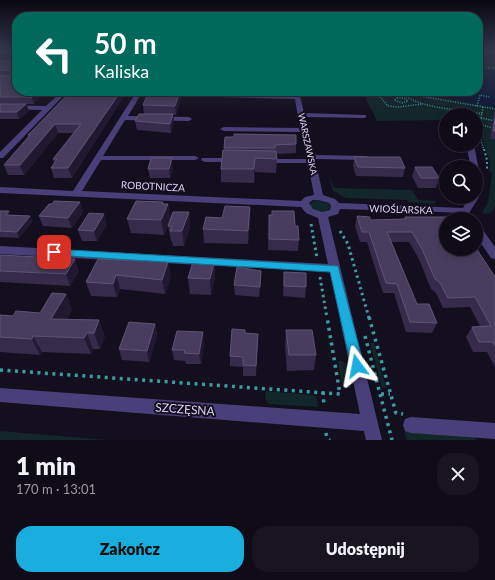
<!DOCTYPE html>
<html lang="pl">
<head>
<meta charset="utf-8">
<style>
	body { margin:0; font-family:Lato,sans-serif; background:#181420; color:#f1f3f6; height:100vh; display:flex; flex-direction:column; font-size:15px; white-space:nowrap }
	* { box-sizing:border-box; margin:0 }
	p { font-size:13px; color:#9b9ba1 }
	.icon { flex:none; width:22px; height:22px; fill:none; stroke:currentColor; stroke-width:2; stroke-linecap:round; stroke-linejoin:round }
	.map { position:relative; height:440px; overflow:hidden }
	.details { display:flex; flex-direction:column; background:#0f0b17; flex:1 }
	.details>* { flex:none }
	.top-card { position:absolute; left:12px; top:12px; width:471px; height:84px; border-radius:16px; box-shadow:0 2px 10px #0003,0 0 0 1px #2f2b36; background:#00695c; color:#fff; overflow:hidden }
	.tools { position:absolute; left:439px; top:108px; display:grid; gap:8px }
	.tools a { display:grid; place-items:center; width:44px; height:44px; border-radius:50%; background:#0f0b17; box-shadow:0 2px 10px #0003,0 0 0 1px #2f2b36; font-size:20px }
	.pin { position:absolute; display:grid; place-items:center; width:34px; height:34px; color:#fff; margin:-17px; border-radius:8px; box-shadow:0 2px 6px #0006 }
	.me { position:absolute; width:44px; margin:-22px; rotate:347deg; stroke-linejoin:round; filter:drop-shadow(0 0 3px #0008) }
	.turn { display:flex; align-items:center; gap:14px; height:84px; padding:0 16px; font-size:18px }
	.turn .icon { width:52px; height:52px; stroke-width:2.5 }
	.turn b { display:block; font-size:28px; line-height:34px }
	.round { display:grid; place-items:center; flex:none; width:42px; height:42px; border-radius:16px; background:#181420 }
	.summary { display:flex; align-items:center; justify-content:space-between; height:68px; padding:0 16px }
	h1 { font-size:24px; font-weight:800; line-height:30px }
	.primary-button { display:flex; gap:8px; margin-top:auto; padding:8px 16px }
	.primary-button a { flex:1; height:46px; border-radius:16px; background:#1aaede; color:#111; font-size:16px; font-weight:800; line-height:46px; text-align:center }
	.primary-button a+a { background:#181420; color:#f1f3f6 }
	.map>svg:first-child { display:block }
	.green { fill:#132629 }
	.water { fill:#0f1839 }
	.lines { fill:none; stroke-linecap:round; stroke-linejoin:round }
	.stream { stroke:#0f1839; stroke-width:2 }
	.path-far3 { stroke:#3c9ca5; stroke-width:1.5; stroke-dasharray:1 1.5; stroke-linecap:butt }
	.path-far2 { stroke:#3c9ca5; stroke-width:2; stroke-dasharray:2 2.5; stroke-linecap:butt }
	.path-far1 { stroke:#3c9ca5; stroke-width:3; stroke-dasharray:2.5 3.5; stroke-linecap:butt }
	.path { stroke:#3c9ca5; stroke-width:3.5; stroke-dasharray:3 4.5; stroke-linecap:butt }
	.minor { fill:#4a4079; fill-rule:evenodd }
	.wall { fill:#362b4b }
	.shaded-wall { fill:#211832 }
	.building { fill:#483d5e; stroke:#5f5476 }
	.route { fill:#1aaede; stroke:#117190 }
	.labels { text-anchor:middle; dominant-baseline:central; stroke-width:4; stroke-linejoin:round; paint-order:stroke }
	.far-street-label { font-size:9px; fill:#ddd3fa; stroke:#140f1f }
	.street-label { font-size:10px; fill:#ddd3fa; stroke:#140f1f }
	.near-street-label { font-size:12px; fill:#ddd3fa; stroke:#140f1f }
</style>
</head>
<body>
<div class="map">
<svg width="495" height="440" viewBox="0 0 495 440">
	<rect width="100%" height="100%" fill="#140f1f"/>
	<!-- green -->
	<g class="green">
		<path d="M478,57L495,59V204L493,211L488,214L482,213L488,203L492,173L489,172L490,163L479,129L481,127L476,123V115H446V120L377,121L362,91H478Z"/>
		<path d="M330,180H331L334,188L412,190L418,200L437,201L434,204L408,202L407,200L346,198L333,191Z"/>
		<path d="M317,200L329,204L330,209C323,214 314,213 310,205L313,201Z"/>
		<path d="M370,343H374L386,388H382Z"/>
		<path d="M338,361H342L346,364L351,388L342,386Z"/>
		<path d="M266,391L313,395L317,398L318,407L269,404L265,399Z"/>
		<path d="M0,431L107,440H0Z"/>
		<path d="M404,431L474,435L476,440H407Z"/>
	</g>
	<!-- water -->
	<path class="water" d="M478,69L495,70V107L403,91H478Z"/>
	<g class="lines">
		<!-- stream -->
		<path class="stream" d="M0,56H17"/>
		<!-- path-far3 -->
		<g class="path-far3">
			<path d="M478,67L495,68"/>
			<path d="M375,91L388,106L398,107L422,104"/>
			<path d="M391,91L495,109"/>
			<path d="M402,94C425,110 455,108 482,114"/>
			<path d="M397,98H404L408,101L402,103L394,100Z"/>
			<path d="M477,106L480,95L490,97"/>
			<path d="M483,107L480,124L495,129"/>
			<path d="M481,118L495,121"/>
			<path d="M480,124L477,128L484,150"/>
			<path d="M476,133L478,141"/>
		</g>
		<!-- path-far2 -->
		<path class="path-far2" d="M484,149L487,160V171"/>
		<!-- path-far1 -->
		<g class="path-far1">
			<path d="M311,224L317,258"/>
			<path d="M340,231L348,244L369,318"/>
			<path d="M320,277L327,318"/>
		</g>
		<!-- path -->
		<g class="path">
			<path d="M369,317L396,413L403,414"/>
			<path d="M365,336L392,440"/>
			<path d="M0,370L340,394L327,317"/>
			<path d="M323,392L324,406"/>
			<path d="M381,394H390"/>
			<path d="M326,433L327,438L330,440"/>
		</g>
		<!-- minor -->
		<g class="minor">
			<path d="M62,91H68L3,158H0V152L42,110L0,109V105L46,106Z"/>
			<path d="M137,91H143L128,116L189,117L192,119L189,121L125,120L103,156H195L199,158L195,160H101L82,191L301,201L305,197L314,195L308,163H263L259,161L263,159H307L301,132L224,131L220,129L224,127L300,128L295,99L218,97L217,96L220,94L294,95L293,91H299L304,113L366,115V117L364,118L305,117L314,155L367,156L371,158L367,160L315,159L323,195L335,199L339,203L463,208L469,197H476V167H471L466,145H474L482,186L479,194L476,195L479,197L469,213L340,209L338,214L328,217L382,440H366L364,431L0,402V388L360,414L330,272L0,254V246L328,264L318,218L306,213L301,207L0,193V187L73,191ZM318,200L329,203L331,206L330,210L322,212L313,209L309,203L313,200Z"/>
			<path d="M202,158H235L239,160L235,162H205L201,160Z"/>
			<path d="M476,225L480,226L495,247V259L491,258L476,236Z"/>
			<path d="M411,417L495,423V439L411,433L405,431L403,425L405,419Z"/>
		</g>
	</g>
	<!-- wall -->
	<g class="wall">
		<path d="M0,60H16V62L17,91H44L34,104H26L29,111L19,119H0Z"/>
		<path d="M71,91H127L72,178H54L51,168L54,163L53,159L74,133H58L24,175H8L4,165L29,136L28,135Z"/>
		<path d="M149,91H182V94L176,115H173L174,122L171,133L137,130L135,121L144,114L143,105Z"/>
		<path d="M495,106V139H490Z"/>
		<path d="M225,137L296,144V153L277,154V159L276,173L255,172L254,183L221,182V169L224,150Z"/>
		<path d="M354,157L405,168L403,177L356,176L353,166Z"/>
		<path d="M415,167L439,178L436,188H418L412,176Z"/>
		<path d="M173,168L170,178H150L148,169Z"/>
		<path d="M163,202L164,204H168L170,219L164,235L131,233L127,219Z"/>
		<path d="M250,207V220L248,244L204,243L203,229L222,218Z"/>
		<path d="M0,211H9L10,215L30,216L32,222L19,238L0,237Z"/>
		<path d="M83,212L72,228L43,226L39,216Z"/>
		<path d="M189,212L190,227L184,246H173L172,241H171L168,226Z"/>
		<path d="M269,215L295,226L299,240L298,251L268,250Z"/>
		<path d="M357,216L370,220L404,219L405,217L495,277V367L487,352H473L466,337L472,327L480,326L470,307L443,308L436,293L431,289L419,259L409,242H391L417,304L437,323L432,333L406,332L394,293H383L367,242H360L355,226Z"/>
		<path d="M107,224L97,241H82L78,230Z"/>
		<path d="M0,255L79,271L70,286L0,282Z"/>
		<path d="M98,259L171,276L165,294L120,289L117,297L91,296L86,282Z"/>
		<path d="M214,263L215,278L211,295L190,294L188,278Z"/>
		<path d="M284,272L306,287L305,298L283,296Z"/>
		<path d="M261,281L259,297L235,295L234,285Z"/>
		<path d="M66,294L72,310L67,319L105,336L100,349H93L91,354L42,352L40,355L0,352V315L13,316L40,313Z"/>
		<path d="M155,324L157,335L149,362L122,360L119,349Z"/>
		<path d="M286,330L316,355L314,370L287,371L285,346Z"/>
		<path d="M245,333L258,334L256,376H243V367L230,366V356Z"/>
		<path d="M204,343L201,364H186L185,361L174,360L172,350Z"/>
	</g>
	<!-- shaded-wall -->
	<g class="shaded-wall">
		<path d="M37,91H44L34,104L32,97Z"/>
		<path d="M121,91H127L72,178L68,168Z"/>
		<path d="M180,91H182V94L176,115L175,106Z"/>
		<path d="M26,104L29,111L19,119L17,112Z"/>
		<path d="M173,114L174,122L171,133L170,124Z"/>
		<path d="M55,124L58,133L24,175L20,165Z"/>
		<path d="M172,158L173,168L170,178L169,169Z"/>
		<path d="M255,158V172L254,183V169Z"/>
		<path d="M80,202L83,212L72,228L68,218Z"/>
		<path d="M163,202L165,211L168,204L170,219L164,235L161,220L162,204Z"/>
		<path d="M250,207V220L248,244V231Z"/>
		<path d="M9,211L11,218L6,215Z"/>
		<path d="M189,212L190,227L184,246L182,231Z"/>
		<path d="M104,214L107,224L97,241L94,231Z"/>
		<path d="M30,216L32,222L19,238L17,232Z"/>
		<path d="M75,259L79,271L70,286L66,274Z"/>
		<path d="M168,262L171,276L165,294L162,280Z"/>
		<path d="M214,263L215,278L211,295L210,279Z"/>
		<path d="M261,271V281L259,297L260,287Z"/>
		<path d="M116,275L120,289L117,297L113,284Z"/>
		<path d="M66,294L72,310L59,335L51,319Z"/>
		<path d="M99,320L105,336L100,349L94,333Z"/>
		<path d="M155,324L157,335L149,362L147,351Z"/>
		<path d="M203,332L204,343L201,364L199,354Z"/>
		<path d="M87,333L93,349L91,354L84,338Z"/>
		<path d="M33,336L42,352L40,355L32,339Z"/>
	</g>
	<!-- building -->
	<g class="building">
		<path d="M0,60H16L13,62H17V91H37L32,97H0V75L15,77L16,71L0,70Z"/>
		<path d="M71,91H121L68,168H51L57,159H53L81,124H55L20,165H4L30,135H28Z"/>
		<path d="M149,91H180L175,106L143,105Z"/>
		<path d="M0,104H26L17,112H0Z"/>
		<path d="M139,114H173L170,124L135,121Z"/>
		<path d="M495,118V131H493Z"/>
		<path d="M234,134L296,135V144L275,145V148H224L225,137H234Z"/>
		<path d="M223,150L276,151L277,159L255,158L254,169H221Z"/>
		<path d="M354,157H400L405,168L358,167Z"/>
		<path d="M151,158H172L169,169H148Z"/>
		<path d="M415,167H432L439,178H421Z"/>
		<path d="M54,201L80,202L68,218L39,216L49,204H52Z"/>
		<path d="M136,201L163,202L162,204H168L161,220L127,219Z"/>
		<path d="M225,206L250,207L248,231L203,229L206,217L222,218Z"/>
		<path d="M0,211H9L6,215L30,216L17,232L0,231Z"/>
		<path d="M272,211H294L295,226H298L299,240L269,239V215H272Z"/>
		<path d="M173,212H189L182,231H170L172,226H168Z"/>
		<path d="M89,213L104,214L94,231L78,230Z"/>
		<path d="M357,216L370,217V220L406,219L405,217H455L457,219H446V249H476V248L495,277V346L493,342H479L472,327L491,326L475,297L448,298L440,283L435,279L422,249L412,232H387L417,304H429L437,323L410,322L397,284L386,283L369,232H362Z"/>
		<path d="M0,255L75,259L66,274L0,271Z"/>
		<path d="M98,259L168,262L162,280L116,275L113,284L86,282Z"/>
		<path d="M193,262L214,263L210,279L188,278Z"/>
		<path d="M237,267L261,271L260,287L234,285Z"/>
		<path d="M284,272L306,273V287L284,286Z"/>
		<path d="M52,293L66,294L51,319L99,320L94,333H87L84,338L33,336L32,339L0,337V315L13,316L16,311L40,313Z"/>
		<path d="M129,322L155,324L147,351L119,349Z"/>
		<path d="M232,329L245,330V333L258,334L256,366L243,365V357L230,356Z"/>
		<path d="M286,330H312L316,355H289Z"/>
		<path d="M177,331L203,332L199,354L184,353L185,350H172Z"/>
	</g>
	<!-- sky -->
	<linearGradient id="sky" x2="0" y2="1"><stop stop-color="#0b0811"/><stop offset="0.46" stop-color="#34374d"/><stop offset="1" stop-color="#34374d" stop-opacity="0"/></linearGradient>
	<rect width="495" height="112" fill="url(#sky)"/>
	<!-- route -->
	<path class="route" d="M54,249L338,266L364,366L362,370L357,372L352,370L351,366L330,272L51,255L49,252Z"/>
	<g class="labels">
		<!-- far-street labels -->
		<g class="far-street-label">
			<text transform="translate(308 144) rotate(78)">WARSZAWSKA</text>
		</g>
		<!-- street labels -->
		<g class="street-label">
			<text transform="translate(153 186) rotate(3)">ROBOTNICZA</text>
			<text transform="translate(401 209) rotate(2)">WIOŚLARSKA</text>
		</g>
		<!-- near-street labels -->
		<g class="near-street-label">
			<text transform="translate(185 409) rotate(4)">SZCZĘSNA</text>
		</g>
	</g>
</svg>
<div class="tools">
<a><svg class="icon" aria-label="sound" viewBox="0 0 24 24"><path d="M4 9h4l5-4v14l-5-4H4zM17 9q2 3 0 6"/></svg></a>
<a><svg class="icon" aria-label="search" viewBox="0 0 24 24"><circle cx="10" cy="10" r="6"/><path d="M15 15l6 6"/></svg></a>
<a><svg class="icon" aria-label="layers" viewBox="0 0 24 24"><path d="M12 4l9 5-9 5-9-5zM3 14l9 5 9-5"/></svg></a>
</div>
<div class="pin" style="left:54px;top:252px;background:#d93025"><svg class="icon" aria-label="arrive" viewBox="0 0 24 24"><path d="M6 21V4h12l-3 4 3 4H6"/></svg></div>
<svg class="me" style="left:357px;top:366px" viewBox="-20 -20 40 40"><path d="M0-17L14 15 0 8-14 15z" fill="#1aaede" stroke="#fff" stroke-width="4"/></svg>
<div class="top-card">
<div class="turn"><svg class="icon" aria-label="left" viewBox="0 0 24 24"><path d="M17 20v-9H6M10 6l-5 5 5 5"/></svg><div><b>50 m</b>Kaliska</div></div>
</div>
</div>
<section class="details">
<div class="summary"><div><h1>1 min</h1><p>170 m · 13:01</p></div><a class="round"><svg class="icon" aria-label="close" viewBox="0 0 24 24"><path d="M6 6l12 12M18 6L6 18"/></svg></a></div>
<div class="primary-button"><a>Zakończ</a><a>Udostępnij</a></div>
</section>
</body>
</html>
